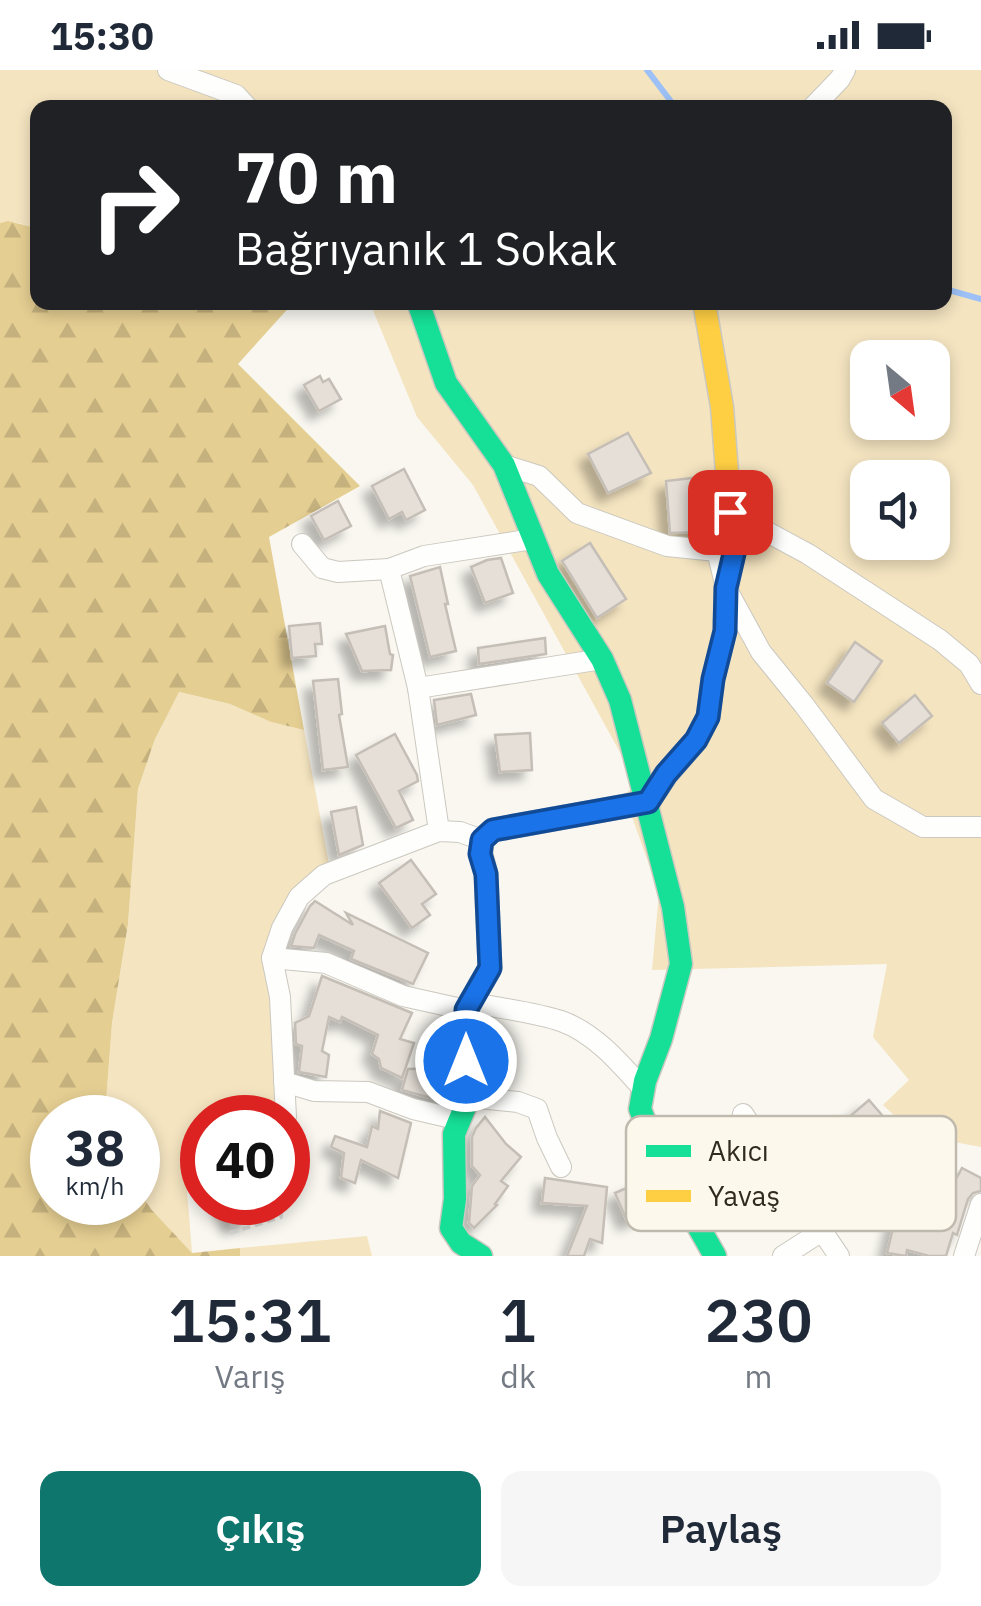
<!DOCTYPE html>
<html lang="tr">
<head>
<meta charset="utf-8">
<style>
	body { margin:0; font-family:"IBM Plex Sans",sans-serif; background:#f6f6f7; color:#1f2937; height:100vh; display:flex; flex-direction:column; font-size:38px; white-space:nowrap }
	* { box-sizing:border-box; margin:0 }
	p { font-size:32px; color:#747a83 }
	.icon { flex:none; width:55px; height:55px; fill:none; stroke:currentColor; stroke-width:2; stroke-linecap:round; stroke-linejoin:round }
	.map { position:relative; height:1186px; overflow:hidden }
	.panel { display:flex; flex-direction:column; background:#fff; flex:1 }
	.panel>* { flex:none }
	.banner { position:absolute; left:30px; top:30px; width:922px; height:210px; border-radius:20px; box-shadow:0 5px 15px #0003; background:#202124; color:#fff; overflow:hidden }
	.needle { width:65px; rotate:151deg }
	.buttons { position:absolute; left:850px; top:270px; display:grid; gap:20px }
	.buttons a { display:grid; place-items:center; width:100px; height:100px; border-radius:20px; background:#fff; box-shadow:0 5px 15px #0003; font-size:50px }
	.speed { position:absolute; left:30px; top:1025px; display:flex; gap:20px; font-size:50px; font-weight:700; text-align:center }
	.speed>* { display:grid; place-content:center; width:130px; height:130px; border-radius:50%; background:#fff; box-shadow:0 5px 15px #0003; line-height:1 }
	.speed small { font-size:25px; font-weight:400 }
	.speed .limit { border:15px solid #d22; background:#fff; color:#111 }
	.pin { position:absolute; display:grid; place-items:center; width:85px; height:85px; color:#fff; margin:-42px; border-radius:20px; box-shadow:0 5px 15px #0006 }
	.me { position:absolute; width:110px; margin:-55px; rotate:0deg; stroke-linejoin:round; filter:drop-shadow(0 0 8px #0008) }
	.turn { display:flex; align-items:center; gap:35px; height:210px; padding:0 40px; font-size:45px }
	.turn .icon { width:130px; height:130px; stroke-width:2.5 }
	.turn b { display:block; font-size:70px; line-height:85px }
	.eta { display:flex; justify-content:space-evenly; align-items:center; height:170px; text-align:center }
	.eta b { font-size:60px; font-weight:600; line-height:70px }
	.cta { display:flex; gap:20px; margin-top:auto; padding:20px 40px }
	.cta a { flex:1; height:115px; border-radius:20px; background:#0f766e; color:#fff; font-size:40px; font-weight:600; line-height:115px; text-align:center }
	.cta a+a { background:#f6f6f7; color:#1f2937 }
	.status { display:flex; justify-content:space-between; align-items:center; height:70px; padding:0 50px; background:#fff; direction:ltr }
	.status svg { height:28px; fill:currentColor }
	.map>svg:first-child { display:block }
	.grass { fill:#f4e4c0; fill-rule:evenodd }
	.forest { fill:url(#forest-firs) }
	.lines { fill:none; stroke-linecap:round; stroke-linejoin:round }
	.stream { stroke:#9dc1f6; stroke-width:6 }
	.building { fill:#e5dfd7; stroke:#c4beb6; stroke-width:2.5; filter:url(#shadow) }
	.street-casing { stroke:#cbc8bf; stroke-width:22 }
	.fast-casing { stroke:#cbc8bf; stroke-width:25 }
	.slow-casing { stroke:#cbc8bf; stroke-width:25 }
	.path { stroke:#dad9d7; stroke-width:4; stroke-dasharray:8 5; stroke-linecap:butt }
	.street { stroke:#fefefd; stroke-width:20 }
	.fast { stroke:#16e098; stroke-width:22 }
	.slow { stroke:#ffcf43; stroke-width:22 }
	.route-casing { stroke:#114b97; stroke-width:25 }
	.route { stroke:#1a73e8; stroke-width:18 }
	.key { fill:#fdf8ec; stroke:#c0baae; stroke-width:2.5 }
	.key-label { font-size:28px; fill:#312b1f }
</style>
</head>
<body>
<div class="status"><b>15:30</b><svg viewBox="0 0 49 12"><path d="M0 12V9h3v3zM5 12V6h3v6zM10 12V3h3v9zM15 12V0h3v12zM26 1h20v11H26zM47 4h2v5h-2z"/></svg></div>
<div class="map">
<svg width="981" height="1186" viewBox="0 0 981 1186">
	<defs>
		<pattern id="forest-firs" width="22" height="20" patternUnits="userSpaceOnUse" patternTransform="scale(2.5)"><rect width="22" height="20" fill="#e5ce92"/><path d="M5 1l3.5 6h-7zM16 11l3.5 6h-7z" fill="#c5b17d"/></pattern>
		<filter id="shadow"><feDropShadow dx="-9" dy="9" stdDeviation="5" flood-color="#0004"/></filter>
	</defs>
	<rect width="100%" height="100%" fill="#f9f7f0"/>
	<!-- grass -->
	<g class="grass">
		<path d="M0,0H981V1077L938,1069L919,1134L892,1127L880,1162L835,1109L899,1050L883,1035L909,1010L873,967L887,894L652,900L659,823L624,724L638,715L473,415L417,347L370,233L945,232V38H38L37,162C28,154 12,150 0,153ZM868,288H932V352H868ZM868,408H932V472H868Z"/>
		<path d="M178,622L230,634L271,652L304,660L329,794L285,839L274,898V1047L202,1048V1064L183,1069L192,1183L151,1139L138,1119V1048L111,1047L106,1032L112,953L128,854L138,719L155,669Z"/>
		<path d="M367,1166L372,1186H240V1178Z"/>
	</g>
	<!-- forest -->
	<path class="forest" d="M8,151L32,157L37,162L38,232L293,233L238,294L360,416L269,467L304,660L271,652L230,634L179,622L155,669L138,719L128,854L112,953L106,1032L111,1047L52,1048V1132H138V1119L151,1139L192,1183L240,1178V1186H0V153Z"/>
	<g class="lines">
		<!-- stream -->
		<g class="stream">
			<path d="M647,0L676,38"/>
			<path d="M945,219L981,229"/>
		</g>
	</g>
	<!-- building -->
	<g class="building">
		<path d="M320,306L323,312L329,309L341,329L319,341L304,315Z"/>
		<path d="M628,363L651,403L608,423L588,384Z"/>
		<path d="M404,399L425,440L406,450L402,442L389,449L372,416Z"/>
		<path d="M701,407L707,462L670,463L666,411Z"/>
		<path d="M338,431L351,456L324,470L311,446Z"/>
		<path d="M590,473L626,529L597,548L562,491Z"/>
		<path d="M501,488L513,523L485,533L471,497L487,490Z"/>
		<path d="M440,497L448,534H445L456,581L430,587L410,506Z"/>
		<path d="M320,553L322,574H315L316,586L292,588L289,556Z"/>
		<path d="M385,556L390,584L393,585L391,600L362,601L346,564Z"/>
		<path d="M545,568L546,584L479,594L478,578Z"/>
		<path d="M855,572L882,591L854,632L827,613Z"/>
		<path d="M338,609L342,644L339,645L348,697L323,700L313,611Z"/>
		<path d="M471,624L476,645L437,655L434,630Z"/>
		<path d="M915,625L932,646L899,673L882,653Z"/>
		<path d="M530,663L532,700L500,702L495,665Z"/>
		<path d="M395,664L417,705L418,711L399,721L413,750L396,758L356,685Z"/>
		<path d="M356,737L363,775L339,785L331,742Z"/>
		<path d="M411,790L436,824L422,834L430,845L412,858L379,813Z"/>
		<path d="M315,831L353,855L346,843L428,883L413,914L351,889L354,881L319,865L314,878L291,876L295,864L310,836Z"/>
		<path d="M322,906L412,943L400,969L414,973L402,1008L381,998L379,989L372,984L378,965L342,947L340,952L329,947L322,981L329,985L326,1007L299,1002L302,976L296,974L295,953L309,946Z"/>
		<path d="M450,998L445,1032L402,1020L408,999Z"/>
		<path d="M869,1030L888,1052L832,1100L813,1078Z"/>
		<path d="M380,1041L411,1053L398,1108L361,1090L355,1113L341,1108L344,1083L331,1077L335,1066L367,1077L372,1056L378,1059Z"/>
		<path d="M485,1047L506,1074L521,1087L501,1111L508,1116L495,1134L497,1135L474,1158L469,1153L472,1116L480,1105L472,1096V1067L476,1058Z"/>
		<path d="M962,1098L981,1108V1121L973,1123L968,1129L957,1165L953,1163L946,1186H929L907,1180L906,1186L887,1183L898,1137L927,1144L936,1118L940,1119L945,1108L957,1107Z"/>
		<path d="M545,1108L607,1117L602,1173L590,1169L584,1186H567L587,1136L542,1133Z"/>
		<path d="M650,1108L657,1124L653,1125L658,1138L627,1151L615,1123Z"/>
		<path d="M223,1132H243L250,1148L232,1155Z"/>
	</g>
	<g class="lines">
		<defs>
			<g id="street">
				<path d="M168,0L236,25L248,38"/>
				<path d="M812,38L840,9L845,0"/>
				<path d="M504,395L539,406L577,443L667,476L717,481L726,518L761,582L804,635L874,729L923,757H981"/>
				<path d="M730,442L808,484L940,570L969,594L981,614"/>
				<path d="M302,474L322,498L338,502L389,499"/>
				<path d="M418,618L602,589"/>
				<path d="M439,761L418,618L389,499L424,486L533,469"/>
				<path d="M272,888L326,893L403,926L466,940"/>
				<path d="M469,932C497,938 535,942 561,951C595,963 621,994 644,1020"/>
				<path d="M284,1012L314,1021L368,1022L413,1039L460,1050"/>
				<path d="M469,1027L518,1032L537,1039L547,1068L561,1097"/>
				<path d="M743,1044L839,1186"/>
				<path d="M286,1047L280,927L272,888L282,858L299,827L324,805L439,761L460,762L482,770"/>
				<path d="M783,1186L822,1161"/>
				<path d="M964,1186L981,1134"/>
			</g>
			<g id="fast">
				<path d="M418,232L446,313L504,395L548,504L602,589L620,630L673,837L681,894L661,969L645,1011L640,1039L659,1087L715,1186"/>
				<path d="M481,1186L461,1173L451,1158L455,1129L454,1064L469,1027L466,940L490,898L486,804L481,784L482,770L493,760L648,732L666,705L696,670L708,647L713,609L725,561V551"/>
			</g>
			<path id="slow" d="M704,232L722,337L730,442L739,462L726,518L725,551"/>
		</defs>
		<!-- street casing -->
		<use href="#street" class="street-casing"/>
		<!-- fast casing -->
		<use href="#fast" class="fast-casing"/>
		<!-- slow casing -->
		<use href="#slow" class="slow-casing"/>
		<!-- path -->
		<path class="path" d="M230,1163L281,1147V1132"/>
		<!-- street -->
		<use href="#street" class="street"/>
		<!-- fast -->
		<use href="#fast" class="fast"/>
		<!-- slow -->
		<use href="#slow" class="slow"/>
	</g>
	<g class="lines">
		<defs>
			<path id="route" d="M466,991V940L490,898L486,804L480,784L482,770L493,760L648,732L666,704L696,670L708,647L713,609L725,561L726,518L739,462L730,442"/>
		</defs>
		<!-- route casing -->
		<use href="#route" class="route-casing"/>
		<!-- route -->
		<use href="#route" class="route"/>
	</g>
	<!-- legend -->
	<rect x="626" y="1046" width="330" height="115" rx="15" class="key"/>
	<rect x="646" y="1075" width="45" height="12" fill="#16e098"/>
	<rect x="646" y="1120" width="45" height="12" fill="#ffcf43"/>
	<g class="key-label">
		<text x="708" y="1091">Akıcı</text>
		<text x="708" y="1136">Yavaş</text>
	</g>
</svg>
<div class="buttons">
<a><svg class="needle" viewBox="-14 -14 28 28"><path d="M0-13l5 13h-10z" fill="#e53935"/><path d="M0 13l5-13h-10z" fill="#747a83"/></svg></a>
<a><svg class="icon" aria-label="sound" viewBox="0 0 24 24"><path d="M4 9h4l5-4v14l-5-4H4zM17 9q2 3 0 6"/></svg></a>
</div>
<div class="speed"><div>38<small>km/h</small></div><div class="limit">40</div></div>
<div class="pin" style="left:730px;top:442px;background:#d93025"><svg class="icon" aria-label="arrive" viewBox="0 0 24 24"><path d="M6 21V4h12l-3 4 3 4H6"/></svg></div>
<svg class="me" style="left:466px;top:991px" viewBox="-20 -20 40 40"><circle r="17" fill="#1a73e8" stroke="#fff" stroke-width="3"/><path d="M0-11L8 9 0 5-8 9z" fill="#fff"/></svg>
<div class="banner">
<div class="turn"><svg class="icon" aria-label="right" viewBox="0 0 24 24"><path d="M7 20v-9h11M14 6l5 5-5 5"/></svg><div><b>70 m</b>Bağrıyanık 1 Sokak</div></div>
</div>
</div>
<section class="panel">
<div class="eta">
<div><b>15:31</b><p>Varış</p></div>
<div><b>1</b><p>dk</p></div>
<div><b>230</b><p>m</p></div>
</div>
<div class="cta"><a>Çıkış</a><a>Paylaş</a></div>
</section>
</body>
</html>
